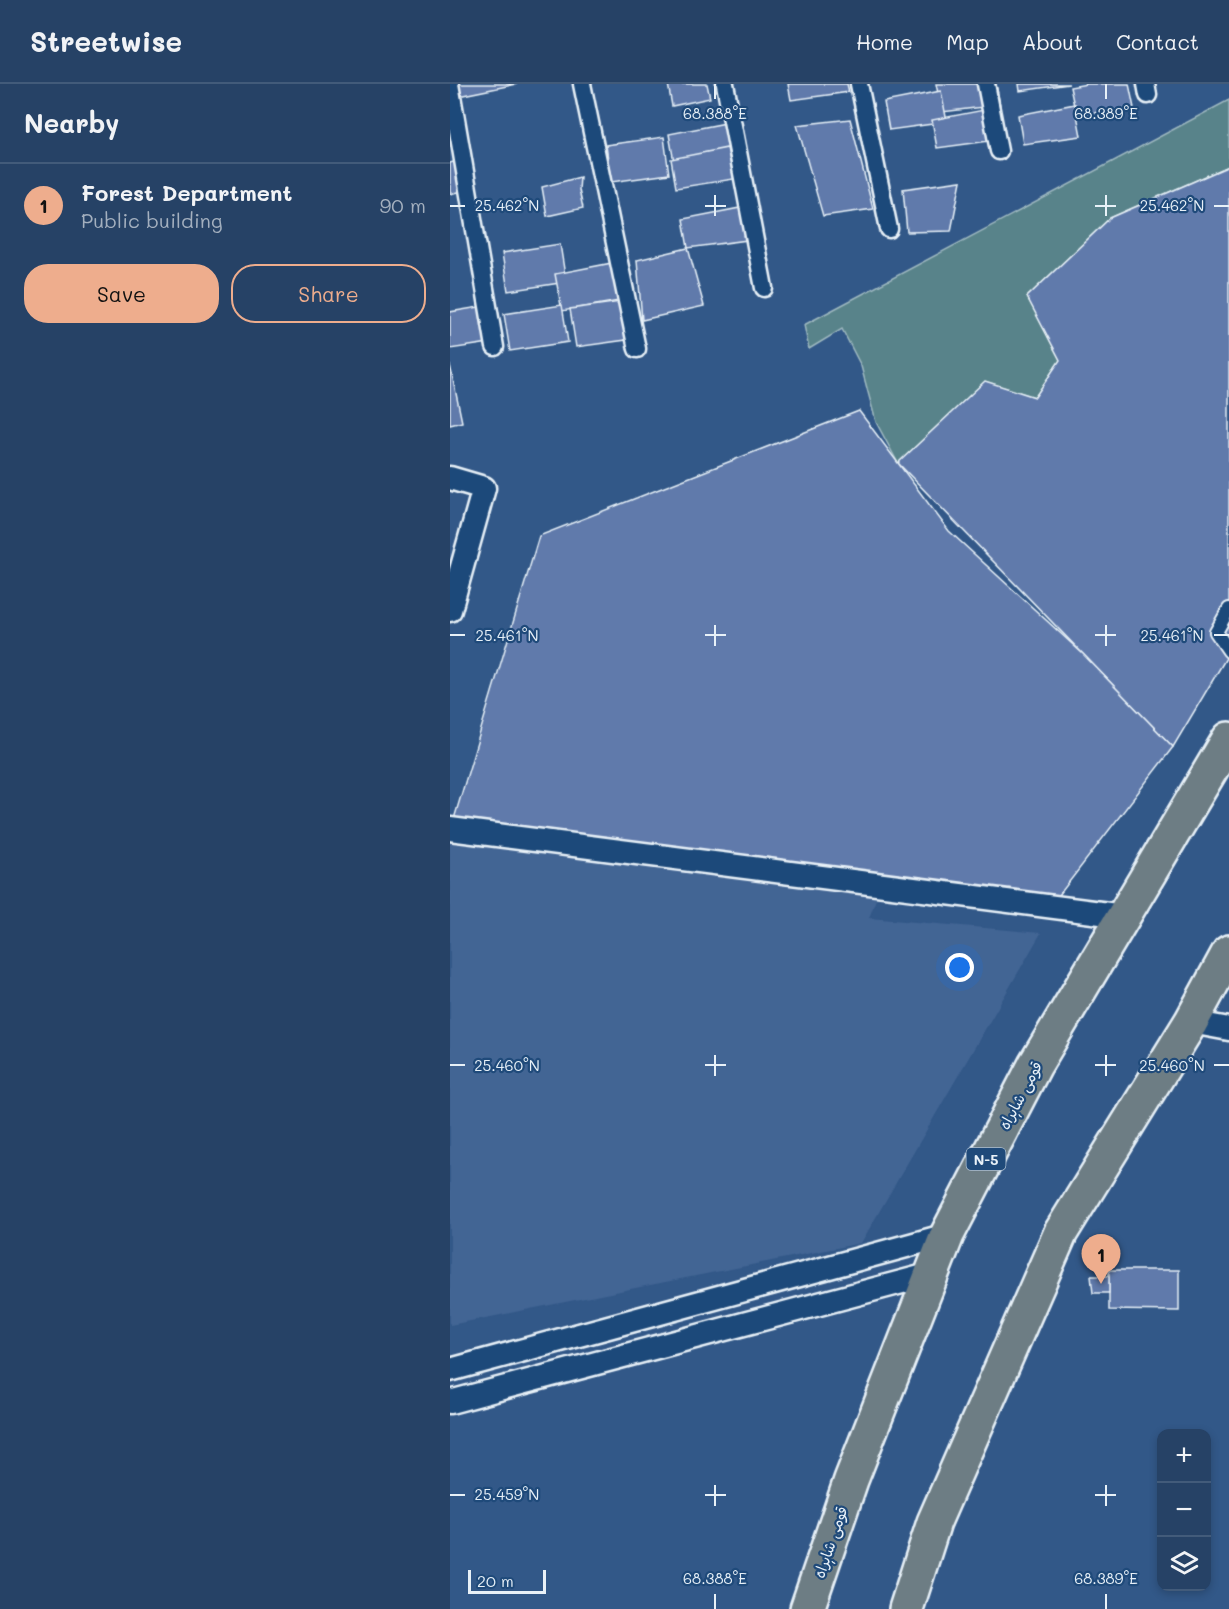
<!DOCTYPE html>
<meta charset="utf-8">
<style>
:root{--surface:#264266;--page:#2e496c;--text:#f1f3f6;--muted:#a4b0bf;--line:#425b7a;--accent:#eead8d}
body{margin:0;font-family:Mali,"Playpen Sans Arabic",sans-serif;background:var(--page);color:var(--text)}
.controls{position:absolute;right:18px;bottom:18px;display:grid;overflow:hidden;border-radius:12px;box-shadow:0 3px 9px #0003}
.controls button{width:54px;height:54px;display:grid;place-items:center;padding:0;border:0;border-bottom:2px solid var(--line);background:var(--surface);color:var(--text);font:30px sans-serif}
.scale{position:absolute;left:18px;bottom:15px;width:78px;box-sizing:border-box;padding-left:6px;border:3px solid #e8f1f8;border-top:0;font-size:16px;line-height:21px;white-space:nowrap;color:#e8f1f8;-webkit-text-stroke:4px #1f4a7a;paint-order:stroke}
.you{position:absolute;left:510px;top:884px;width:21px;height:21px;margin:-15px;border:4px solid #fff;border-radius:50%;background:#1a73e8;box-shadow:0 0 0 9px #1a73e833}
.badge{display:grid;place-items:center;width:39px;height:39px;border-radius:50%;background:var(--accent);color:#111;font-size:20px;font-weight:700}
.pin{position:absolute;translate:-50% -50px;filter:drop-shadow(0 2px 3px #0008)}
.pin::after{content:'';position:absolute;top:32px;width:21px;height:18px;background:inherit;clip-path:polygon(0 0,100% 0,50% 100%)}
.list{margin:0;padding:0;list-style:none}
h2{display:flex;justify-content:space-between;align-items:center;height:78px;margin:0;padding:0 24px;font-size:26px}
h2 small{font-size:20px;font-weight:400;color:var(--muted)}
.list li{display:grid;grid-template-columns:39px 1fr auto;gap:18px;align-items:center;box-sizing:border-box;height:84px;padding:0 24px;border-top:2px solid var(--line)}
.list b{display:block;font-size:22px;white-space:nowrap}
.list p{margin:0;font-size:20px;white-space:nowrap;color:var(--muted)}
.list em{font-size:20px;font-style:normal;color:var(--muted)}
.actions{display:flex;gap:12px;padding:18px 24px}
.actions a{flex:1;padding:14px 0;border:2px solid var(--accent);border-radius:24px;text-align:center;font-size:21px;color:var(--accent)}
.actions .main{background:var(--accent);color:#111}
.icon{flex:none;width:33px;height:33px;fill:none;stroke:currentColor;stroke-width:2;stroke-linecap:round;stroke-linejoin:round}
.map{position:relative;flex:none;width:779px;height:1525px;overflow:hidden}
header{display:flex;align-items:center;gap:36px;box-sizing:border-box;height:84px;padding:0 30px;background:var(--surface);border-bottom:2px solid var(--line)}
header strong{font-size:28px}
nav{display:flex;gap:33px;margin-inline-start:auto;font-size:21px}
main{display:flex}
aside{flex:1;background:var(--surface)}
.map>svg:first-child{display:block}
</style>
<header>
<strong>Streetwise</strong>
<nav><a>Home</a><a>Map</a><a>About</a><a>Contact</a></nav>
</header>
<main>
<aside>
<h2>Nearby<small></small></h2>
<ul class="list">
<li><span class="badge">1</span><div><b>Forest Department</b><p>Public building</p></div><em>90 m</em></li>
</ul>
<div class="actions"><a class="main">Save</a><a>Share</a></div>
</aside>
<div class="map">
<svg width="779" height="1525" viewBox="0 0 779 1525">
<rect width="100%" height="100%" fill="#325888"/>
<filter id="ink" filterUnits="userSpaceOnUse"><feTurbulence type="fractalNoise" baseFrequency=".0167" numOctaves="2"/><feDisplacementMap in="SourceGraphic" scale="12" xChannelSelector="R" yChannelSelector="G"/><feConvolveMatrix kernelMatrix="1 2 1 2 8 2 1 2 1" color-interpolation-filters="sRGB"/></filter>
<g filter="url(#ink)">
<path fill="#436594" d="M0 757 429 807 419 834 591 849 411 1159 0 1241Z"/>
<path fill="#59838a" stroke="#a0bac1" stroke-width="1.5" d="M779 16V82L660 134 577 213 610 276 585 313 535 297 448 379 426 338 411 282 392 245 359 265 354 241Z"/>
<g fill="#607aab" stroke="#e8f1f8" stroke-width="1.5">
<path d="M7 0H67L8 12Z"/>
<path d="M218 0H257L260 14 222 22Z"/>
<path d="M338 0H397L399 8 341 16Z"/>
<path d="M486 0H546L550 21 492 28Z"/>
<path d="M569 0H619L570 7Z"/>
<path d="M637 0H679L684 24 626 31 620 3Z"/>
<path d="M491 7 497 38 439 46 434 18Z"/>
<path d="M625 20 631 52 573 60 568 31Z"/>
<path d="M539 25 546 56 487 64 482 36Z"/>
<path d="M400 35 423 125 373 132 347 41Z"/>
<path d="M276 39 282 71 224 78 219 50Z"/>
<path d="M214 53 219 90 161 98 156 61Z"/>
<path d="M277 64 284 95 226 104 221 75Z"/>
<path d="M13 75 15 106 0 110V79Z"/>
<path d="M779 82V569L723 663 448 379 535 297 585 313 610 276 577 213 660 134Z"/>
<path d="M130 93 129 106 133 124 97 132 92 103Z"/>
<path d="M511 97 501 147 457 148 453 105Z"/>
<path d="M290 124 297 156 238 164 233 135Z"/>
<path d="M110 160 116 198 58 207 52 169Z"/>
<path d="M238 164 254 222 192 236 187 176Z"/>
<path d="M162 179 169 217 112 227 105 190Z"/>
<path d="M178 217 183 255 126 263 120 225Z"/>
<path d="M112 221 118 258 60 267 54 230Z"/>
<path d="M35 222 39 259 0 265V228Z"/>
<path d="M0 281 12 338 0 341Z"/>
<path d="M409 327 499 447 633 570 723 663 606 815 4 735 89 452Z"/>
<path d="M659 1186H729V1227L659 1226Z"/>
<path d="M641 1192H659V1209H643Z"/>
</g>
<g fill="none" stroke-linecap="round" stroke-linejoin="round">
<defs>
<path id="service" d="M779 525 766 548 779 567"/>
<g id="pedestrian">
<path d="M0 0 45 263"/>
<path d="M132 0 187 265"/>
<path d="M275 0 314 204"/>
<path d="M409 0 439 145"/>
<path d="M536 0 549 67"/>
<path d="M696 0 698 11"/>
</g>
<g id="minor">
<path d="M0 394 34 404 0 526"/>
<path d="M0 745 674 832"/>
<path d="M741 938 779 945"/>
<path d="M0 1286 497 1151"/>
<path d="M0 1318 482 1190"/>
</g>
<g id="trunk">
<path d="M357 1525 401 1396 497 1151 585 981 779 655"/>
<path d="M456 1525 484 1438 611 1148 741 938 779 868"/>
</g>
</defs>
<use href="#service" stroke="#e8f1f8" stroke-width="16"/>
<use href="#pedestrian" stroke="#e8f1f8" stroke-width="21"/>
<use href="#minor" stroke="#e8f1f8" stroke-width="27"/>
<use href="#trunk" stroke="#e8f1f8" stroke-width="38"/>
<use href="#service" stroke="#1f4a7a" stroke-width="12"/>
<use href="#pedestrian" stroke="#1f4a7a" stroke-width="16"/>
<use href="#minor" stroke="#1f4a7a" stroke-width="22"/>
<use href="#trunk" stroke="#6d7d84" stroke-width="33"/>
</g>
</g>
<path fill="none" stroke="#e8f1f8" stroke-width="2" d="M265 0V15M656 0V15M265 111V132M656 111V132M0 122H15M255 122H276M645 122H666M764 122H779M265 541V562M656 541V562M0 551H15M255 551H276M645 551H666M764 551H779M265 971V992M656 971V992M0 981H15M255 981H276M645 981H666M764 981H779M265 1401V1422M656 1401V1422M0 1411H15M255 1411H276M645 1411H666M265 1510V1525M656 1510V1525"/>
<g text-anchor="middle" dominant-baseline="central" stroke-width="4.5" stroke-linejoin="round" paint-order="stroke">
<rect fill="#1f4a7a" stroke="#acbfd2" stroke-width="1.5" x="516.5" y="1064" width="39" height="22" rx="4.5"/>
<g font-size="14" font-weight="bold" fill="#e8f1f8">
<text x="536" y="1075">N-5</text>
</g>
<g font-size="15" fill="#e8f1f8" stroke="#1f4a7a">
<text transform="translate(570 1011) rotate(-62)">قومی شاہراہ</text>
<text transform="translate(380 1458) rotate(-71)">قومی شاہراہ</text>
</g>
</g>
<g font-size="15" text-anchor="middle" fill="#e8f1f8" stroke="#1f4a7a" stroke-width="4.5" stroke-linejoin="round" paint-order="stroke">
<text x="265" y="35">68.388°E</text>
<text x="656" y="35">68.389°E</text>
<text x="57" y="127">25.462°N</text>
<text x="722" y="127">25.462°N</text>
<text x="57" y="557">25.461°N</text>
<text x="722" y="557">25.461°N</text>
<text x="57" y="987">25.460°N</text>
<text x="722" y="987">25.460°N</text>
<text x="57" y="1416">25.459°N</text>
<text x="265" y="1500">68.388°E</text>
<text x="656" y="1500">68.389°E</text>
</g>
</svg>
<div class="controls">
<button>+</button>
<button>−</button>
<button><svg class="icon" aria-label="layers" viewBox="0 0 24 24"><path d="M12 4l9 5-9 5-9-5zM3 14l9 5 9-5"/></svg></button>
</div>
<div class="scale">20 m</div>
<div class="you"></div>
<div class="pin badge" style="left:651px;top:1200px">1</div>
</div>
</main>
